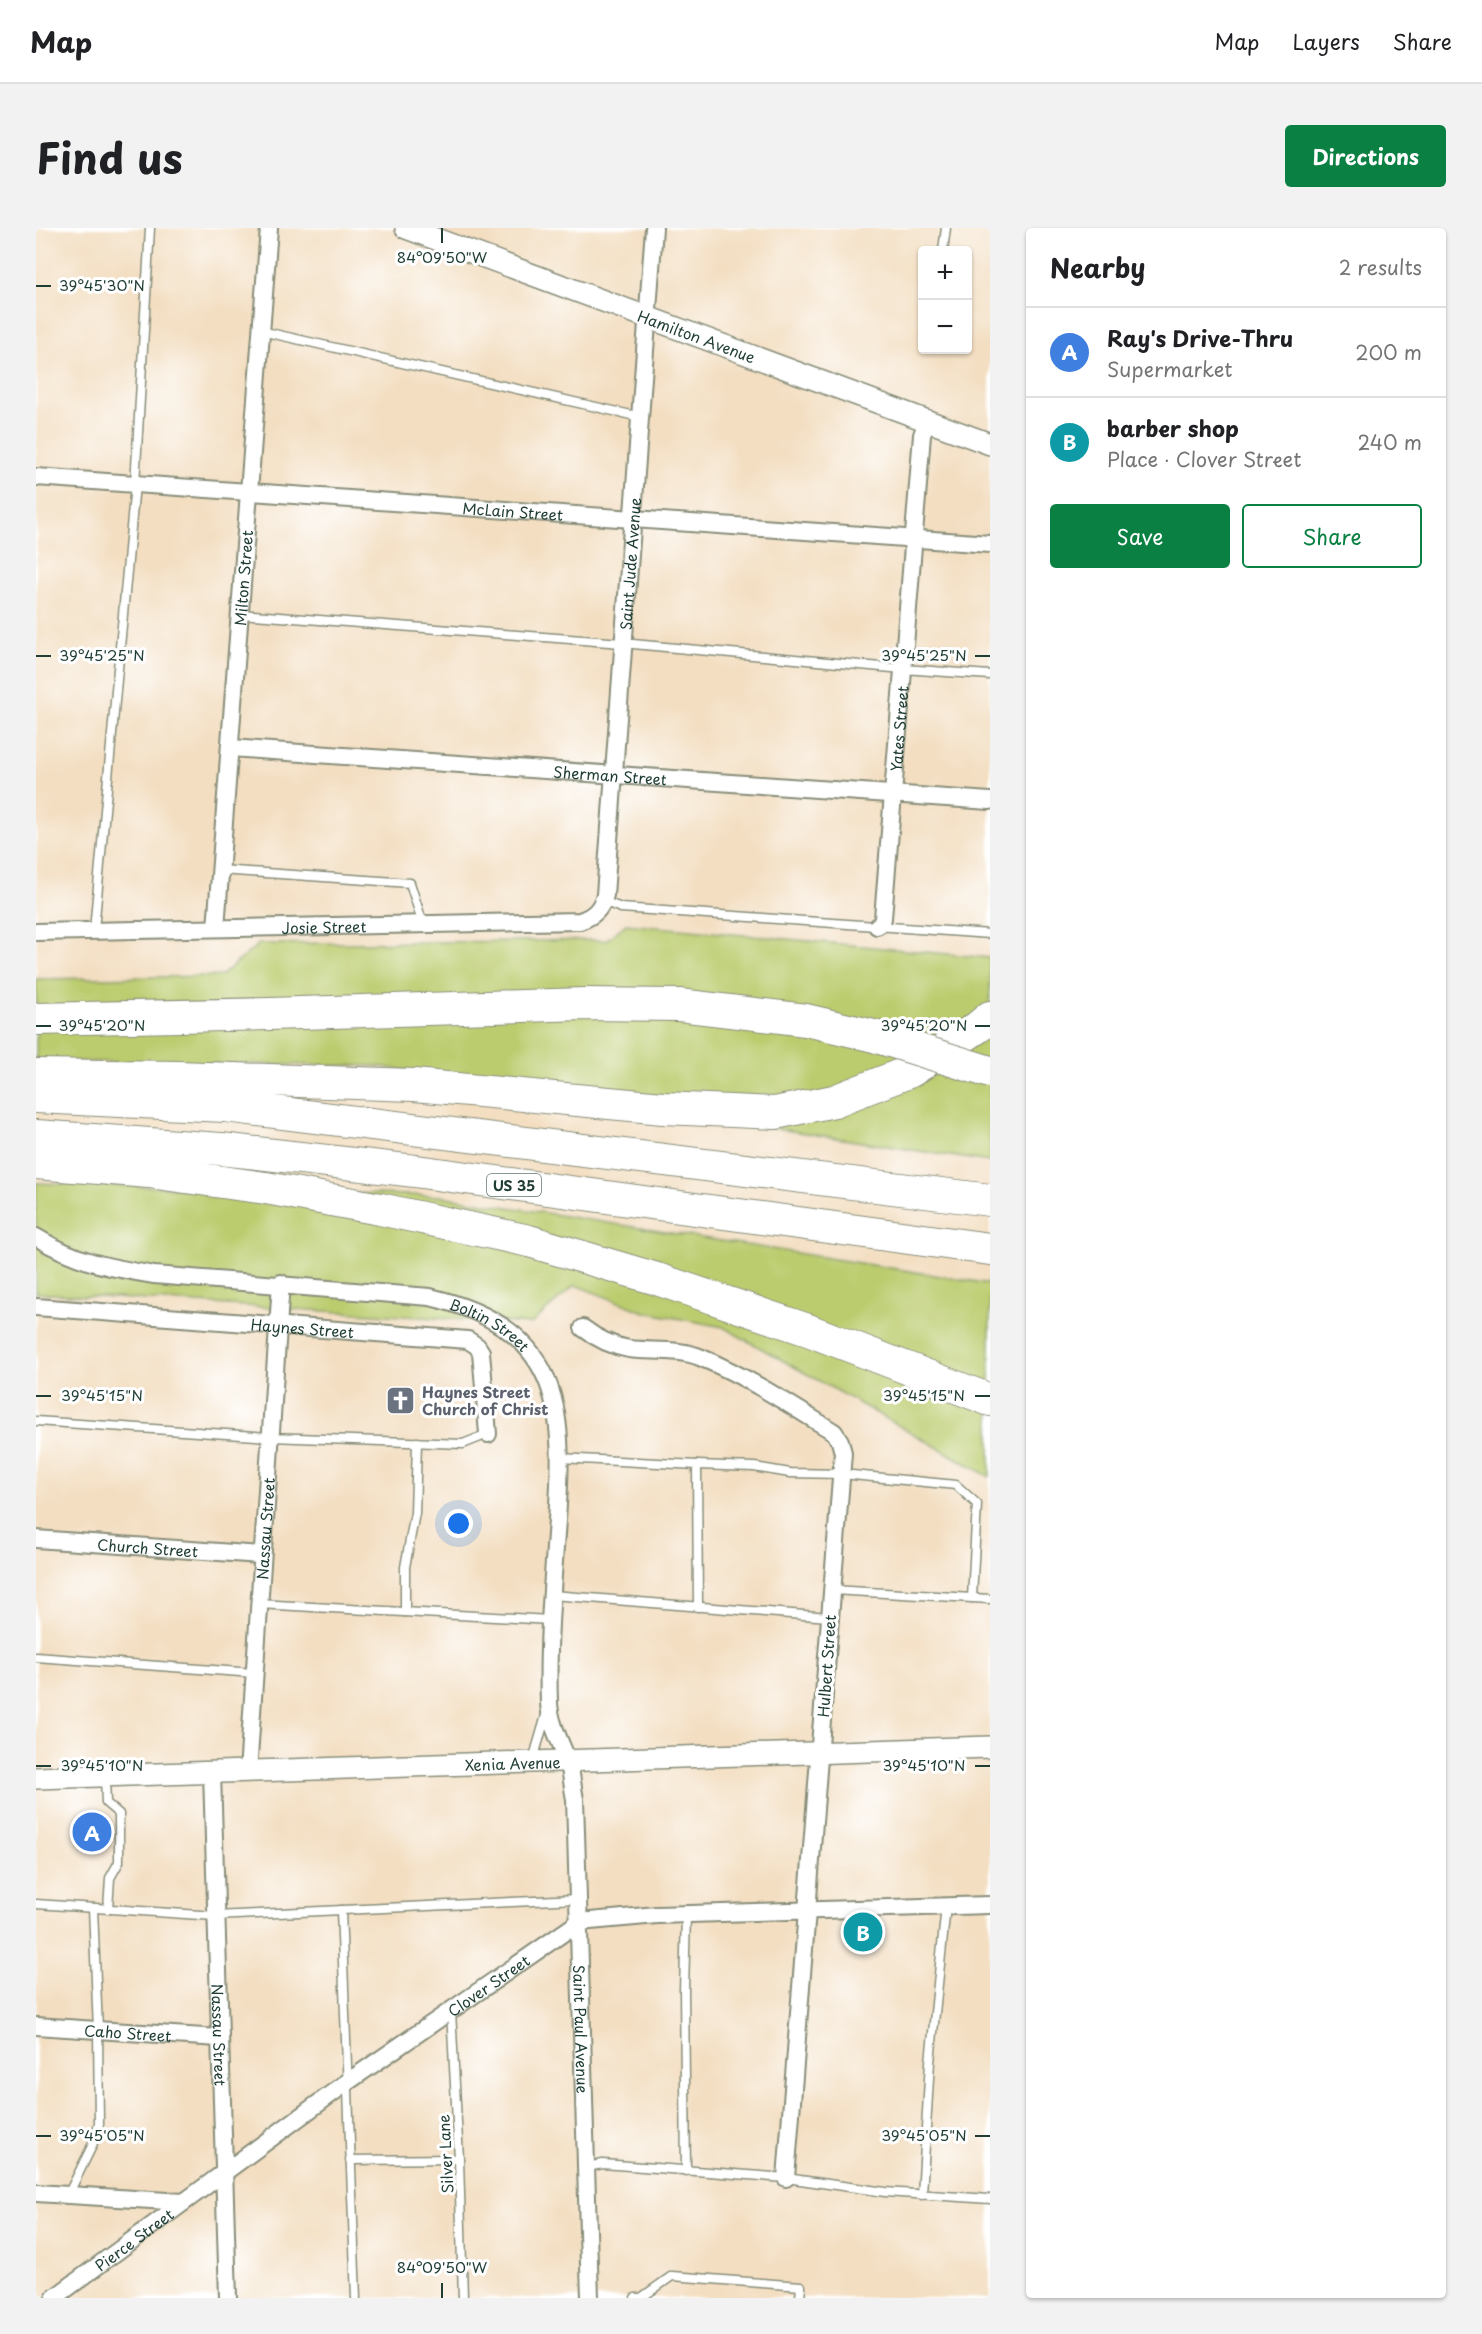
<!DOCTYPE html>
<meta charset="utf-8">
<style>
:root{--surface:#fff;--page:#f2f2f2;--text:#202124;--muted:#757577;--line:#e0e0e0;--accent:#0b8043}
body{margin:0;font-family:"Playpen Sans",sans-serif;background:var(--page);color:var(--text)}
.controls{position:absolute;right:18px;top:18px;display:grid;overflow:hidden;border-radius:6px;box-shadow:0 2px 4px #0004}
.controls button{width:54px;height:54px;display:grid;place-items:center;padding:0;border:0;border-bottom:2px solid var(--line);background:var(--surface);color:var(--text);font:30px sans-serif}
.you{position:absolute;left:423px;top:1296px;width:21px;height:21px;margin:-15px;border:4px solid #fff;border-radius:50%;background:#1a73e8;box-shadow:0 0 0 9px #1a73e833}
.badge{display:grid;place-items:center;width:39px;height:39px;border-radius:50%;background:var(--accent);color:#fff;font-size:20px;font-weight:700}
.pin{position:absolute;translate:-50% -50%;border:3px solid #fff;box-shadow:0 2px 6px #0006}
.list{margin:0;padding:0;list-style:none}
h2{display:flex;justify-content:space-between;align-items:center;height:78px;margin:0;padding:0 24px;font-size:26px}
h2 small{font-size:20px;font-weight:400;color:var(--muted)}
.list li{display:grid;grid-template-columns:39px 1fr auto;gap:18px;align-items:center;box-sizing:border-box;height:90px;padding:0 24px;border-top:2px solid var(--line)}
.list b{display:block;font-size:22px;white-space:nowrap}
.list p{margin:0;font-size:20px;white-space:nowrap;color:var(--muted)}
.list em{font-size:20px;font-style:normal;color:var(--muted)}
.actions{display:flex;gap:12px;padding:18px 24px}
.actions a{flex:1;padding:14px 0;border:2px solid var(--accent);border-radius:6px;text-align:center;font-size:21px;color:var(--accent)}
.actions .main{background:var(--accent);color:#fff}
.map{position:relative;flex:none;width:954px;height:2070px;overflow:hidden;border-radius:6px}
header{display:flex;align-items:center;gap:36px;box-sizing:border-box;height:84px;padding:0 30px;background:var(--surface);border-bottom:2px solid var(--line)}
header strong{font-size:28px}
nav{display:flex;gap:33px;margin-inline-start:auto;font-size:21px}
.intro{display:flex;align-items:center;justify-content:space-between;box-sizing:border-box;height:144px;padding:0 36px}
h1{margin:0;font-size:42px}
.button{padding:15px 27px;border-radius:6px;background:var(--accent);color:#fff;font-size:21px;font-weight:700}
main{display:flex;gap:36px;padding:0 36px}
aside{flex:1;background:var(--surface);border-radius:6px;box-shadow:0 2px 4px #0004}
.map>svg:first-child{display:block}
</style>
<header>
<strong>Map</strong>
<nav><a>Map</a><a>Layers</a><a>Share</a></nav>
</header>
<div class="intro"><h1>Find us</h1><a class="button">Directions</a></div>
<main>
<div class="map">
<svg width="954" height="2070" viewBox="0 0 954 2070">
<rect width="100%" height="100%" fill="#fff"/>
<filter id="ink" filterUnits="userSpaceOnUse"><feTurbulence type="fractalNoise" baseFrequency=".0167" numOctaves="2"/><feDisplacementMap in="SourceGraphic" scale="12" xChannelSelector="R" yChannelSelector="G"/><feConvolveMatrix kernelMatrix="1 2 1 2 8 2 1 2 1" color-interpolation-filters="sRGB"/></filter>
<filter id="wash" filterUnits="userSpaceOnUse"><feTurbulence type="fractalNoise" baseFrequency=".008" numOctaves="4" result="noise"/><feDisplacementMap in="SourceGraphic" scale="24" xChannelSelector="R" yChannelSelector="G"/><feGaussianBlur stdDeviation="1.35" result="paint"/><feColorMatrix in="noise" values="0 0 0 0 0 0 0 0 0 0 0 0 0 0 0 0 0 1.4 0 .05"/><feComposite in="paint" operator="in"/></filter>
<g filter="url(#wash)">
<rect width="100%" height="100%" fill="#f3dec1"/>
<g fill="#bbcc6e" stroke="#6d8451" stroke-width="1.5">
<path d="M590 696 954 730V934L340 838 0 833V751L185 748 223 716 570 712Z"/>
<path d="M0 955 404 968 954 1056V1249L687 1099 609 1084 539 1057 495 1096 0 1065Z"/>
</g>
</g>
<g filter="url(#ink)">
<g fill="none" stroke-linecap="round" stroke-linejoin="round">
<defs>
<g id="service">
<path d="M907 22 910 0"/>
<path d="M225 103 604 189"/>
<path d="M204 386 586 415 867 441 954 447"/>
<path d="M184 642 374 655 387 696"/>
<path d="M567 673 585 680 954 706"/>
<path d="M58 702 99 256 114 0"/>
<path d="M0 1193 234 1209 427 1216 452 1206"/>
<path d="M524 1230 661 1237 662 1379"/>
<path d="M661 1237 718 1239 754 1245 806 1246 920 1257 941 1276 936 1370"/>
<path d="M796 1362 954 1371"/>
<path d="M516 1367 793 1389"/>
<path d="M222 1376 514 1392"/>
<path d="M369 1384V1339L379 1285 381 1214"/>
<path d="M0 1429 218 1445"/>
<path d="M497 1532 511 1484"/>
<path d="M69 1548 70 1575 83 1586V1634L74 1650 72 1681"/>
<path d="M0 1676 179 1688 542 1671"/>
<path d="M305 1682 320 2070"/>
<path d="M415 1783 423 1931 427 2070"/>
<path d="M314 1932 423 1931"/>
<path d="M550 1939 567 1936 750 1950 849 1964 954 1971"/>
<path d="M650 1943 648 1764 650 1686"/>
<path d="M32 1967 56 1918 63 1896 62 1802 57 1680"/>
<path d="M886 1967 894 1834 910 1678"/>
<path d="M599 2070H605L636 2048 765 2058 764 2070"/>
</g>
<g id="minor">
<path id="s1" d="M0 249 954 316"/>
<path id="s2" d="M194 520 954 573"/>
<path id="s3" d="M841 698 846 695 847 690 886 207 891 193"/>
<path id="s4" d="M180 700 233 0"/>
<path id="s5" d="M0 704 544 693C558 688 565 681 569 667L618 0"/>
<path id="s6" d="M0 1009C41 1034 71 1039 118 1047L394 1069C532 1102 529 1187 520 1306 516 1362 511 1419 513 1475 514 1495 524 1513 531 1531 536 1543 536 1558 539 1571L554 2070"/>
<path id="s7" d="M0 1079 432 1112 441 1118 445 1124 452 1206"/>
<path d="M547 1100C560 1110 576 1118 593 1121 617 1124 643 1120 666 1130 712 1149 756 1178 798 1204L804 1213 807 1225 750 1950"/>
<path id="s8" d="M0 1311 225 1327"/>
<path id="s9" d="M212 1544 245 1055"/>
<path id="s10" d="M176 1545 192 2070"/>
<path id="s11" d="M0 1798 183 1810"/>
<path id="s12" d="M0 1965 148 1974 310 1855 543 1694 621 1687 954 1677"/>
<path id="s13" d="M18 2070 148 1974"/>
</g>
<g id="tertiary">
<path id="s14" d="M370 0 954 216"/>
<path id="s15" d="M0 1550 954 1519"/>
</g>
<g id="motorway">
<path d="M0 791 233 786 548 776 643 777 770 792 838 808"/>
<path d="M0 847 141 849 378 857 627 880 739 885 798 873 875 843 942 799 954 789"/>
<path d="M0 869 189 878 954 972"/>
<path d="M0 908 185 921 379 943 954 1021"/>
<path d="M0 935 113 944 230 960 344 981 493 1013 621 1051 772 1102 954 1172"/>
</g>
</defs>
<use href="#service" stroke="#898e7a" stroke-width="11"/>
<use href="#minor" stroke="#898e7a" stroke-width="20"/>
<use href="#tertiary" stroke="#898e7a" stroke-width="24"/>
<use href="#motorway" stroke="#898e7a" stroke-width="34"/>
<use href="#service" stroke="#fff" stroke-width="8"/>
<use href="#minor" stroke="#fff" stroke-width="16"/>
<use href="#tertiary" stroke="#fff" stroke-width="21"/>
<use href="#motorway" stroke="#fff" stroke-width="32"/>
<defs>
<path id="motorway-bridge" d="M838 808 954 844"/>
</defs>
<use href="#motorway-bridge" stroke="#898e7a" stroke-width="34" stroke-linecap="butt"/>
<use href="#motorway-bridge" stroke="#fff" stroke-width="32"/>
</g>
</g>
<path fill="none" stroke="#1f3d34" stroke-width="2" d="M406 0V15M0 58H15M0 428H15M939 428H954M0 798H15M939 798H954M0 1168H15M939 1168H954M0 1538H15M939 1538H954M0 1908H15M939 1908H954M406 2055V2070"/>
<defs>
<symbol id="church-square" viewBox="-11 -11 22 22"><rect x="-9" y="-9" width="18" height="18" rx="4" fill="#6b7280" stroke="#fff"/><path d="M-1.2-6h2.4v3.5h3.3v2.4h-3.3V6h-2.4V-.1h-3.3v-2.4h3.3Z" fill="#fff"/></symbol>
</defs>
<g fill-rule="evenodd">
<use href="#church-square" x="348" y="1156" width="33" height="33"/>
</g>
<g text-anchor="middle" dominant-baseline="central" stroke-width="6" stroke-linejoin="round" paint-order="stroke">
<rect fill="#fff" stroke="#627771" stroke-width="1.5" x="451" y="946" width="54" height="22" rx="4.5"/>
<g font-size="14" font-weight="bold" fill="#1f3d34">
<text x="478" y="957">US 35</text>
</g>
<g font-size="15" fill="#1f3d34" stroke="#fff">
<text stroke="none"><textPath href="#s14" startOffset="310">Hamilton Avenue</textPath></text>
<text stroke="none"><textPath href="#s1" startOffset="478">McLain Street</textPath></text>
<text stroke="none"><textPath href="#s5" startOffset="914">Saint Jude Avenue</textPath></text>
<text stroke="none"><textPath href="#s4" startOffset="351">Milton Street</textPath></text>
<text stroke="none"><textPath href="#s3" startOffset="201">Yates Street</textPath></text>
<text stroke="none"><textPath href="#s2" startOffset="381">Sherman Street</textPath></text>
<text stroke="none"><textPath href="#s5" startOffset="288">Josie Street</textPath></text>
<text stroke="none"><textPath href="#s7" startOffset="267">Haynes Street</textPath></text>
<text stroke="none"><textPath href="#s6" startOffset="468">Boltin Street</textPath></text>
<text stroke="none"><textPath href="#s9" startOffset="244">Nassau Street</textPath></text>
<text stroke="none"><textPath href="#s8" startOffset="112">Church Street</textPath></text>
<text transform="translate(790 1438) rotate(-86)">Hulbert Street</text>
<text stroke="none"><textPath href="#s15" startOffset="477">Xenia Avenue</textPath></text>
<text stroke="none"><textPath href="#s12" startOffset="522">Clover Street</textPath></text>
<text stroke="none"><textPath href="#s6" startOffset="1206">Saint Paul Avenue</textPath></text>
<text stroke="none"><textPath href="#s11" startOffset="92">Caho Street</textPath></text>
<text stroke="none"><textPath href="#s10" startOffset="262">Nassau Street</textPath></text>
<text transform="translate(409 1926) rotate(-93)">Silver Lane</text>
<text stroke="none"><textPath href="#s13" startOffset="99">Pierce Street</textPath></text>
</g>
<g font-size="15" font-weight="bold" fill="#5b616d" stroke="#fff" text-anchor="start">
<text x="386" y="1163">Haynes Street<tspan x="386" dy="17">Church of Christ</tspan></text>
</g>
</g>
<g font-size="15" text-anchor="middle" fill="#1f3d34" stroke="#fff" stroke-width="6" stroke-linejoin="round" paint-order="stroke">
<text x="406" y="35">84°09'50"W</text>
<text x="66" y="63">39°45'30"N</text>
<text x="66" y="433">39°45'25"N</text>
<text x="888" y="433">39°45'25"N</text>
<text x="66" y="803">39°45'20"N</text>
<text x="888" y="803">39°45'20"N</text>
<text x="66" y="1173">39°45'15"N</text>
<text x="888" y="1173">39°45'15"N</text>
<text x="66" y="1543">39°45'10"N</text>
<text x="888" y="1543">39°45'10"N</text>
<text x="66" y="1913">39°45'05"N</text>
<text x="888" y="1913">39°45'05"N</text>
<text x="406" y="2045">84°09'50"W</text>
</g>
</svg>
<div class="controls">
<button>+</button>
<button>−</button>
</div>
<div class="you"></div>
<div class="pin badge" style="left:56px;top:1604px;background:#3f7fe0">A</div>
<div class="pin badge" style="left:827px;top:1704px;background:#0f9aa8">B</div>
</div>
<aside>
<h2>Nearby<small>2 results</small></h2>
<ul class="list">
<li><span class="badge" style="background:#3f7fe0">A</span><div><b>Ray's Drive-Thru</b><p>Supermarket</p></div><em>200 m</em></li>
<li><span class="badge" style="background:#0f9aa8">B</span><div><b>barber shop</b><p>Place · Clover Street</p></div><em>240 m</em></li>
</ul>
<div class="actions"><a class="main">Save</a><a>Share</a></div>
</aside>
</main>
